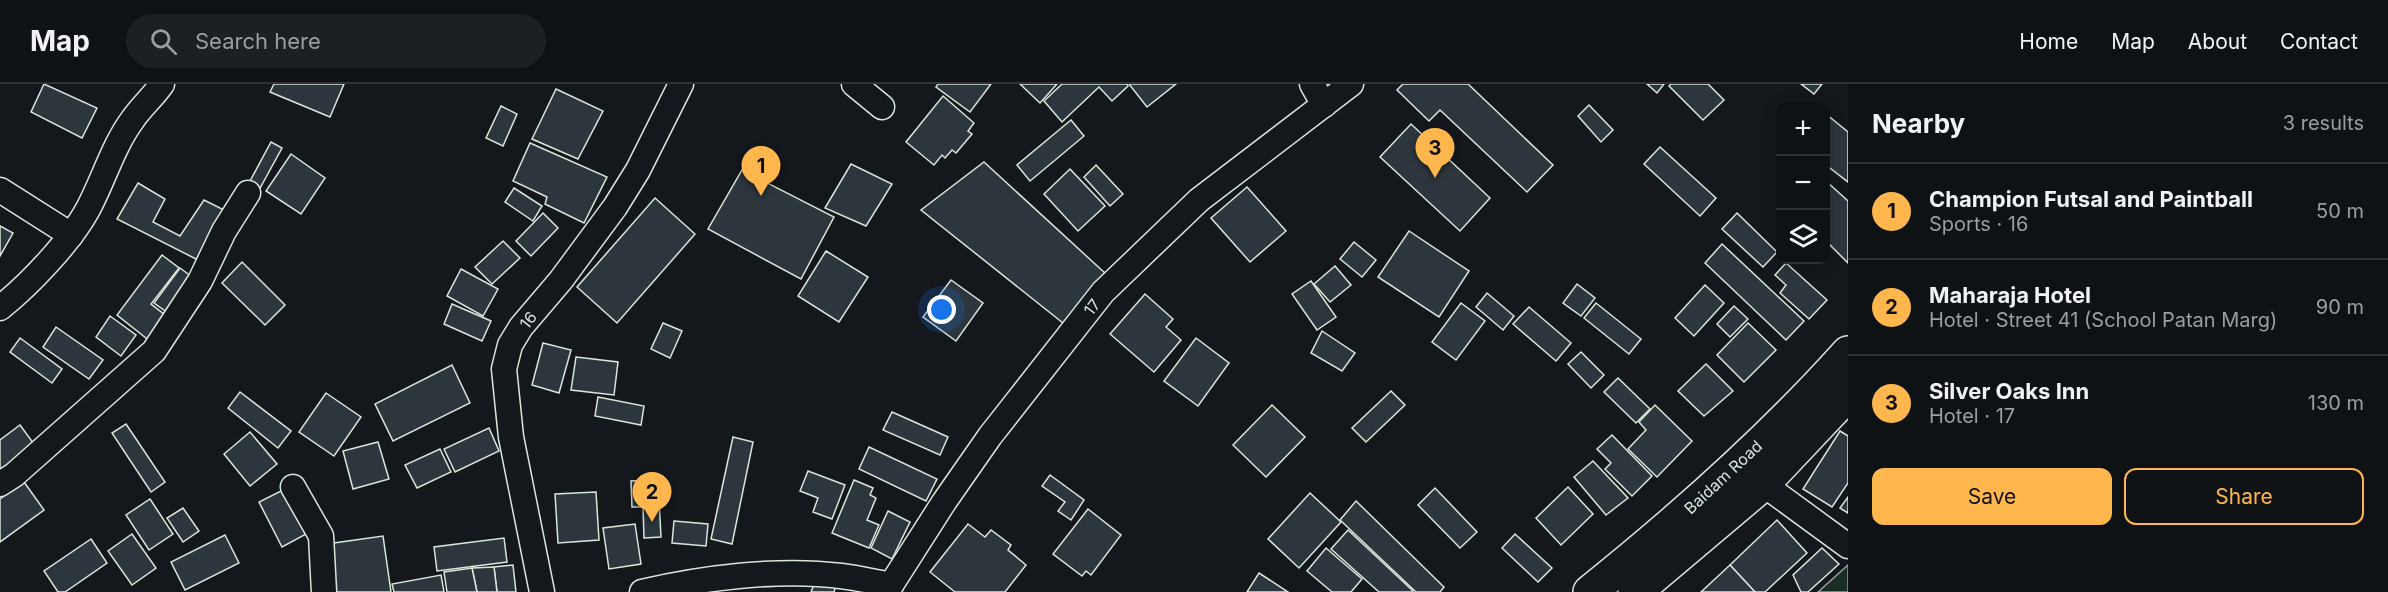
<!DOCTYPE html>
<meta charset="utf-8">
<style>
:root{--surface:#0f1215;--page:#1d2022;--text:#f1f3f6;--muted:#9b9ea0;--line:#2f3234;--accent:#ffb74d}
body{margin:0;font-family:Inter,sans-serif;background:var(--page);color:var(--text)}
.controls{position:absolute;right:18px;top:18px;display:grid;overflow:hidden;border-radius:12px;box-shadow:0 3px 15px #0003}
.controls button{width:54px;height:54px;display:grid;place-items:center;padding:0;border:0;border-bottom:2px solid var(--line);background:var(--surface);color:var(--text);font:30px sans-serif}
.you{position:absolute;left:942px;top:226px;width:21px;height:21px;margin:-15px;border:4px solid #fff;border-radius:50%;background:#1a73e8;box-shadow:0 0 0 9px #1a73e833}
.badge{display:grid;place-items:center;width:39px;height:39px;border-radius:50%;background:var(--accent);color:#111;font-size:20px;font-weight:700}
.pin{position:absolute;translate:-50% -50px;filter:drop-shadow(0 2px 3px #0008)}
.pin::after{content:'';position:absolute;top:32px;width:21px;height:18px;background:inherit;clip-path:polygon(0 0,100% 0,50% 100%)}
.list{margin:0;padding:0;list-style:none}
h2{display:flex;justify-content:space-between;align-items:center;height:78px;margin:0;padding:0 24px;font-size:26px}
h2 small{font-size:20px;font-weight:400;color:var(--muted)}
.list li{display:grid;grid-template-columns:39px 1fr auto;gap:18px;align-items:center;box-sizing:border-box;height:96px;padding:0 24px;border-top:2px solid var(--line)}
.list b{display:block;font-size:22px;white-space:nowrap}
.list p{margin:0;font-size:20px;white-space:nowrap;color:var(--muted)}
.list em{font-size:20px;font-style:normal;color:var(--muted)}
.actions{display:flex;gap:12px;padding:18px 24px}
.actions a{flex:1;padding:14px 0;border:2px solid var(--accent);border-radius:12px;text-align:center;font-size:21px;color:var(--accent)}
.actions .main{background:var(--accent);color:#111}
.icon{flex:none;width:33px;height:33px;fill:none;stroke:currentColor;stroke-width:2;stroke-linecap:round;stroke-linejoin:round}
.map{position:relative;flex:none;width:1848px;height:508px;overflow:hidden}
header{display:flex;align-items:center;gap:36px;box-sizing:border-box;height:84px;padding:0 30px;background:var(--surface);border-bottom:2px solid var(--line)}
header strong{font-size:28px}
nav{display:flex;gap:33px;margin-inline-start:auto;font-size:21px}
.search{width:420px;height:54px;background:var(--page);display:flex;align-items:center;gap:15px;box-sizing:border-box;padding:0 21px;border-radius:33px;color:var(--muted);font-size:22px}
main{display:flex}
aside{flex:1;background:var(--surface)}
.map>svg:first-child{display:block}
</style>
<header>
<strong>Map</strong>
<div class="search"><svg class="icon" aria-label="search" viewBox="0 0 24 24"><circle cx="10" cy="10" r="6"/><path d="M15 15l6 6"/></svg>Search here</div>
<nav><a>Home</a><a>Map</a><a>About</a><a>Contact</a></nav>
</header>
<main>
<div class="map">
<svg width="1848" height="508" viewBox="0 0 1848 508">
<rect width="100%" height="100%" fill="#14181c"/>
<path fill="#1a2d24" stroke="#939e99" stroke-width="1.5" d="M1848 481V508H1818Z"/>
<g fill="#2c363c" stroke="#d8e6dc" stroke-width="1.5">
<path d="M44 0 97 24 82 54 31 28Z"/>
<path d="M274 0H344L330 33 270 8Z"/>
<path d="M938 0H991L970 28 936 3Z"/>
<path d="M1020 0H1057L1040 19Z"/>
<path d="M1062 0H1127L1128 2 1112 17 1099 3 1062 38 1044 17Z"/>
<path d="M1129 0H1176L1147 23Z"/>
<path d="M1403 0H1468L1553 81 1527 108 1440 26 1429 37 1397 6Z"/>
<path d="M1647 0H1664L1657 9Z"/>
<path d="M1671 0H1708L1724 16 1703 36 1669 2Z"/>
<path d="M1801 0H1822L1814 10Z"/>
<path d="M556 5 603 27 578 75 532 55Z"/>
<path d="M943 12 974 39 968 47 972 50 956 69 952 66 945 74 942 71 934 81 906 58Z"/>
<path d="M1589 21 1613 46 1601 58 1578 32Z"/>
<path d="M501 22 517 30 503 62 486 54Z"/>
<path d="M1826 30 1848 48V98L1826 81Z"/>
<path d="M1071 36 1084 52 1030 97 1017 81Z"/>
<path d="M1411 40 1490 114 1460 147 1380 73Z"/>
<path d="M271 58 282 64 259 106 250 97Z"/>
<path d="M530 59 607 93 584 139 545 120 547 113 513 97Z"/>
<path d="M1660 63 1716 114 1700 132 1644 80Z"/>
<path d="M291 70 325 94 301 130 266 107Z"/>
<path d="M984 78 1106 190 1063 239 921 126Z"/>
<path d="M851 80 892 100 866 142 825 124Z"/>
<path d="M1096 81 1123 110 1110 122 1084 93Z"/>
<path d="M1070 85 1105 122 1078 147 1044 110Z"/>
<path d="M742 86 834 133 801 195 708 145Z"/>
<path d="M1826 97 1848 117V179L1826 157Z"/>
<path d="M138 99 165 115 153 138 180 152 204 116 230 129 198 176 117 135Z"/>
<path d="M1247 103 1286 147 1250 178 1211 134Z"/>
<path d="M514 104 542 122 533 137 505 118Z"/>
<path d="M655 114 695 150 617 239 577 203Z"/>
<path d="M543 129 558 144 531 172 516 157Z"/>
<path d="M1737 129 1777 168 1763 183 1722 145Z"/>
<path d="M0 142 13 149 0 172Z"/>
<path d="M1409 147 1469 187 1439 233 1378 193Z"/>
<path d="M503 157 520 174 492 200 475 183Z"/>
<path d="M1354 158 1376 176 1362 193 1340 175Z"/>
<path d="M1722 160 1804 237 1786 256 1705 179Z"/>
<path d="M826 167 868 193 839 238 798 212Z"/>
<path d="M162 171 179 184 151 220 169 234 151 258 117 231Z"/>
<path d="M242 178 285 221 265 241 222 199Z"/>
<path d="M1786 179 1827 216 1809 235 1780 209 1786 201 1775 191Z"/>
<path d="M1335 182 1351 201 1330 218 1314 200Z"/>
<path d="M180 184 196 196 171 231 154 219Z"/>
<path d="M461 185 498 205 483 232 447 212Z"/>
<path d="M951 196 983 219 956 257 923 233Z"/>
<path d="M1311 197 1336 233 1317 246 1292 210Z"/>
<path d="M1577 200 1595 214 1581 232 1563 219Z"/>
<path d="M1705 201 1724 219 1694 252 1675 234Z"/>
<path d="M1487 209 1514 232 1503 246 1476 223Z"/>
<path d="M1145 210 1173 235 1166 243 1181 256 1154 288 1110 250Z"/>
<path d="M1461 219 1485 237 1456 276 1432 258Z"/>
<path d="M1596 219 1641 255 1629 270 1584 234Z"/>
<path d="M452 220 491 237 482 257 444 240Z"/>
<path d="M1734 222 1748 235 1730 253 1717 240Z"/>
<path d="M1529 223 1571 259 1556 277 1513 240Z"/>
<path d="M110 232 136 251 121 272 96 253Z"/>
<path d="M663 239 682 247 670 274 651 265Z"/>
<path d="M1748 239 1776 266 1744 298 1717 271Z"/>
<path d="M56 243 103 276 89 295 43 263Z"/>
<path d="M1322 247 1355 269 1342 287 1311 269Z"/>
<path d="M20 254 62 285 52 299 10 268Z"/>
<path d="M1196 254 1229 279 1198 322 1164 297Z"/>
<path d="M543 259 571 266 559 309 532 301Z"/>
<path d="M1581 268 1604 291 1591 304 1568 280Z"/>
<path d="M576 273 618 278 614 311 571 306Z"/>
<path d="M1706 280 1733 307 1704 332 1678 307Z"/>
<path d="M452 281 470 319 393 357 375 320Z"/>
<path d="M1618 294 1650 325 1636 339 1604 308Z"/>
<path d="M1391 307 1405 321 1366 358 1352 344Z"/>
<path d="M240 308 291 347 278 364 228 324Z"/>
<path d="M326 309 361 333 334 372 299 348Z"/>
<path d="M598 313 644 322 641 341 595 332Z"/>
<path d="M1272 321 1305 353 1266 393 1233 361Z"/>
<path d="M1655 321 1692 357 1657 393 1628 365 1646 346 1639 338Z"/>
<path d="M892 328 948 353 940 371 883 346Z"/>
<path d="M126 340 165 398 151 408 112 349Z"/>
<path d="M20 341 34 360 0 386V356Z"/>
<path d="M489 344 499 367 455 388 444 365Z"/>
<path d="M1840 347 1848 352V399L1832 423 1803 405Z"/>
<path d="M250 348 277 380 250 402 224 370Z"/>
<path d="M1612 351 1652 392 1632 412 1605 385 1611 379 1597 365Z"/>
<path d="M733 353 753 358 732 460 711 455Z"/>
<path d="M378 358 389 395 353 405 343 367Z"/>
<path d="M869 363 937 395 926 417 859 385Z"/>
<path d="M440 365 451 388 417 404 405 381Z"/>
<path d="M1593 377 1628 414 1606 431 1574 393Z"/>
<path d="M808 387 845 401 832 435 813 428 818 414 800 407Z"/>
<path d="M1050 391 1084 416 1071 436 1058 427 1065 418 1042 402Z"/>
<path d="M658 396 661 453 644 454 643 423H632L631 397Z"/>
<path d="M854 396 873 404 870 411 876 414 867 436 879 441 869 464 832 449Z"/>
<path d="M24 398 44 426 0 458V415Z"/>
<path d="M1568 403 1593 430 1561 461 1536 434Z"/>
<path d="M1435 404 1477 448 1460 464 1418 421Z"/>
<path d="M285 405 308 449 282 463 259 418Z"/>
<path d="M596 408 599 456 558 459 555 410Z"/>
<path d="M1310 409 1341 438 1299 484 1268 455Z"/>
<path d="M1848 413V429L1840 424Z"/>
<path d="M150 415 173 450 149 466 126 431Z"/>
<path d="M1356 417 1444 503 1440 508H1416L1340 436Z"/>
<path d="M183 424 199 447 183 458 167 434Z"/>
<path d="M1088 425 1121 451 1091 491 1086 487 1082 492 1053 470Z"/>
<path d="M888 427 910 438 892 475 871 464Z"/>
<path d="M1777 436 1807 469 1765 508H1755L1730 481Z"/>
<path d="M674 437 708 440 706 462 672 459Z"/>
<path d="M635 440 641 480 609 485 603 444Z"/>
<path d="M968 440 985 453 991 446 1011 461 1008 466 1026 481 1005 508H955L930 488Z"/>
<path d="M1348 446 1413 507 1412 508H1379L1331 465Z"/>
<path d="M132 450 156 484 132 501 108 467Z"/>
<path d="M1515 450 1552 484 1538 498 1502 464Z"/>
<path d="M225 451 239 479 185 506 171 478Z"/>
<path d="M383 452 391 508H333L327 460Z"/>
<path d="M504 454 507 478 437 487 434 463Z"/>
<path d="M91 455 107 479 65 508H58L44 487Z"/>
<path d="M1326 464 1362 495 1351 508H1332L1307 487Z"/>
<path d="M1822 464 1839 480 1808 508H1801L1793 491Z"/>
<path d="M513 481 516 508H497L494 483Z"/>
<path d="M1730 481 1755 508H1701Z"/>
<path d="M494 483 497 508H477L472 484Z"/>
<path d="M472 484 477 508H447L444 488Z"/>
<path d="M1259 489 1288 508H1247Z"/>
<path d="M441 491 444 508H394L392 500Z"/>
<path d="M817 493 836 502 834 508H811Z"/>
</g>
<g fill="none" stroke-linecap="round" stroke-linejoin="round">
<defs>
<g id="street">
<path d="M854 0 882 23"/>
<path d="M1312 0 1324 21"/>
<path d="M0 106 71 151"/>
<path d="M0 224C29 201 70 158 88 125 104 95 113 62 133 35 142 22 153 13 162 0"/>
<path d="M0 400 14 391 154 267 200 197 224 147 248 109"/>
<path d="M1763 400 1848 462"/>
<path d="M293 403 321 452 324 508"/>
<path d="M891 501 944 418 990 352 1103 208 1199 116 1351 0"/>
<path d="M542 508 511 353 504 285 510 261 521 243 561 196 615 123 638 86 681 0"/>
<path d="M642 508C702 494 779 484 841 492 858 494 875 498 891 501"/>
</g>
<g id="primary">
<path d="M1590 508C1681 435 1770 356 1848 269"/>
<path d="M1635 508 1763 400 1848 310"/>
</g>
</defs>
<use href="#street" stroke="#d8e6dc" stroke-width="27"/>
<use href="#primary" stroke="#d8e6dc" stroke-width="36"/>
<use href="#street" stroke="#14181c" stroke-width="24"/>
<use href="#primary" stroke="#14181c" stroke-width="33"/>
</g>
<g text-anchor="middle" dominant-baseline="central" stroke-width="4.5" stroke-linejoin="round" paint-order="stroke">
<g font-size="16" fill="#d8e6dc" stroke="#14181c">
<text transform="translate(1092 223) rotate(-53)">17</text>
<text transform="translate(528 236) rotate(-52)">16</text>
<text transform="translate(1723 393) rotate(-43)">Baidam Road</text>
</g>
</g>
</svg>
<div class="controls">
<button>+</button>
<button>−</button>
<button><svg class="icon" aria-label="layers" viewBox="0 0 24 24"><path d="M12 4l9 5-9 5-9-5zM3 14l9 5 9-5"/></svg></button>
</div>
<div class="you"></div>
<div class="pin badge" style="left:761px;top:112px">1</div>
<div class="pin badge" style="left:652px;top:438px">2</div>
<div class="pin badge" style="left:1435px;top:94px">3</div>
</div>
<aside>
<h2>Nearby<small>3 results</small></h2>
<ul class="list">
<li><span class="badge">1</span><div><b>Champion Futsal and Paintball</b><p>Sports · 16</p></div><em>50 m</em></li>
<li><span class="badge">2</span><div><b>Maharaja Hotel</b><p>Hotel · Street 41 (School Patan Marg)</p></div><em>90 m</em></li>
<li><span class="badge">3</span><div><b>Silver Oaks Inn</b><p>Hotel · 17</p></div><em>130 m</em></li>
</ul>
<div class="actions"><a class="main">Save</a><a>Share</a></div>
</aside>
</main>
